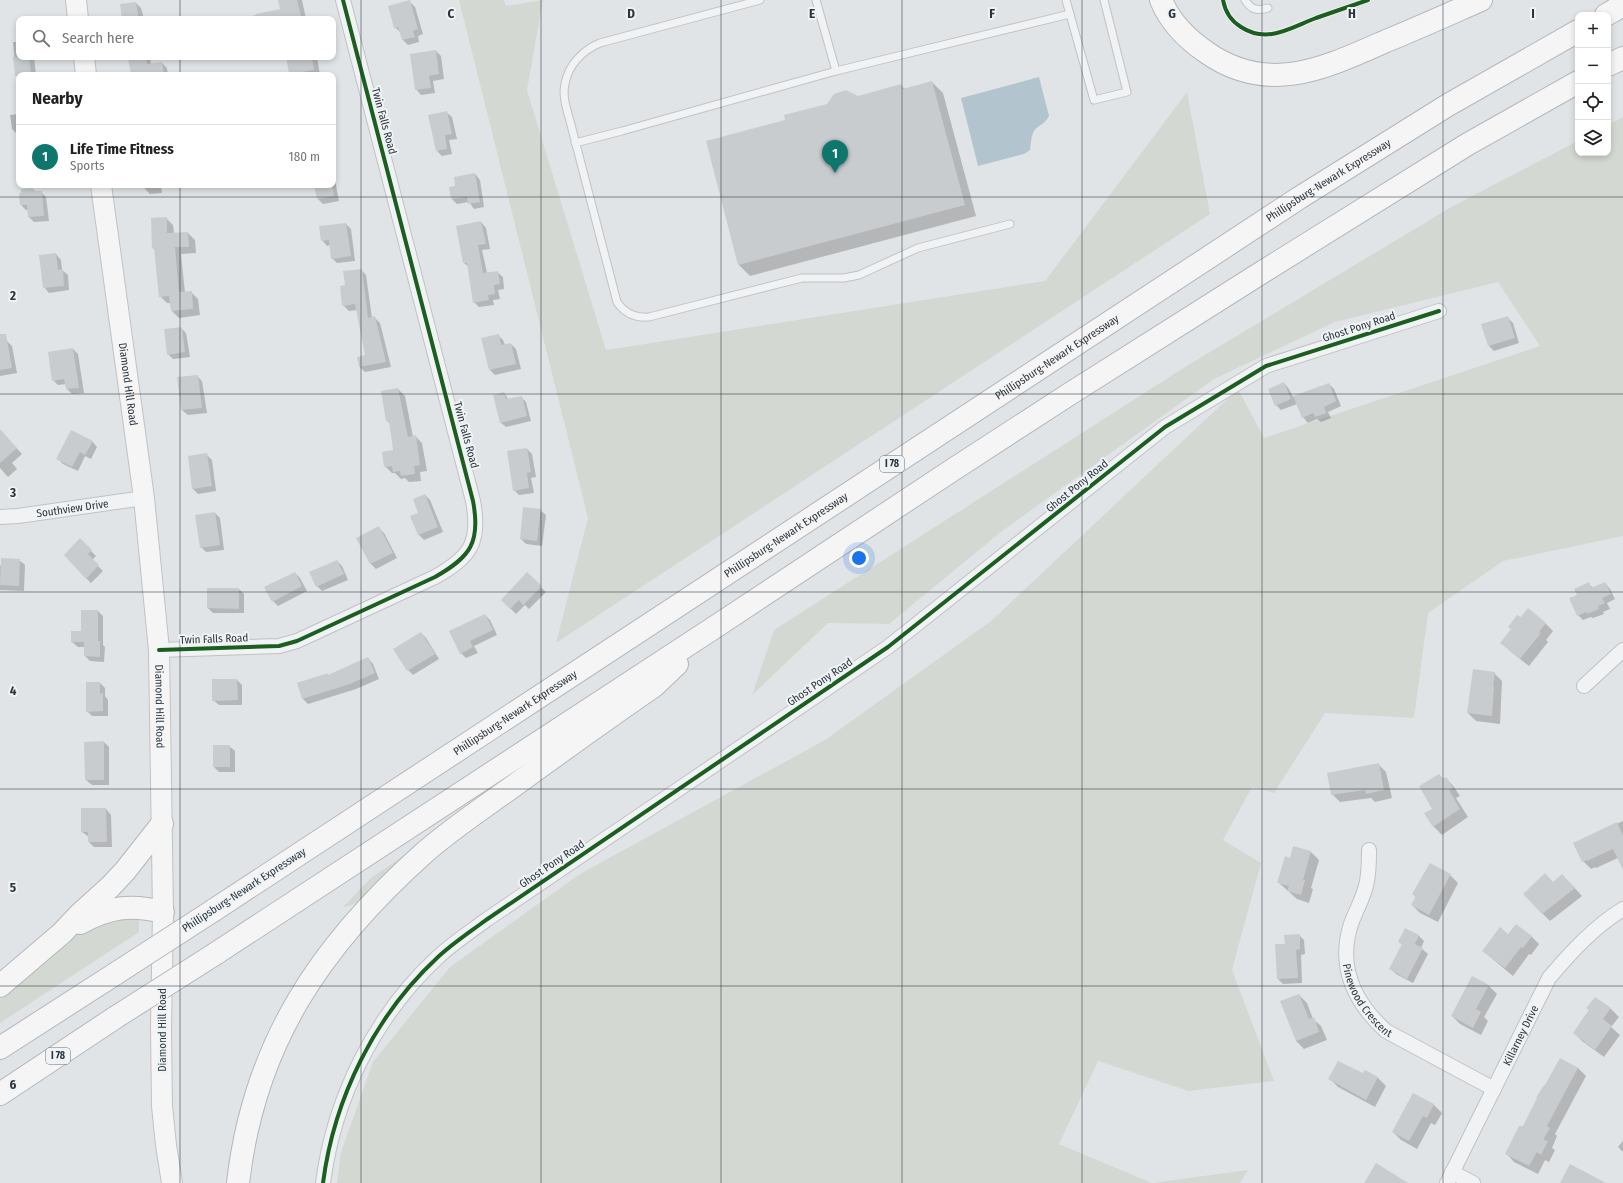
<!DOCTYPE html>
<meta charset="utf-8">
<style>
:root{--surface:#fff;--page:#f6f6f6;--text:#222;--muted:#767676;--line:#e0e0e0;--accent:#0f766e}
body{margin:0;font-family:"Fira Sans Condensed",sans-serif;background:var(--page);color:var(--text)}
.controls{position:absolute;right:12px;top:12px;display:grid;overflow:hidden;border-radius:8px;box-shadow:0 2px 6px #0003}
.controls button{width:36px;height:36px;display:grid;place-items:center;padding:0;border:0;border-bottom:1px solid var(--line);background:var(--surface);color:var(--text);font:20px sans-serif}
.you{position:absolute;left:859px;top:558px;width:14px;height:14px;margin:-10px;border:3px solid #fff;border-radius:50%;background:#1a73e8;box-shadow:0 0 0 6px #1a73e833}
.badge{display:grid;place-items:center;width:26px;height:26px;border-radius:50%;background:var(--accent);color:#fff;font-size:13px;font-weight:700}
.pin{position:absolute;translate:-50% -33px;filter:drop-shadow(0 1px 2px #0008)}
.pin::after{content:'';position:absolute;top:21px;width:14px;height:12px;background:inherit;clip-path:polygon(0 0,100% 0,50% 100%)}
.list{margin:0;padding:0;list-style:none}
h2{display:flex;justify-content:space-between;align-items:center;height:52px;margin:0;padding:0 16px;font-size:17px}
h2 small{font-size:13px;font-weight:400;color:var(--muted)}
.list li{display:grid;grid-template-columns:26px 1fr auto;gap:12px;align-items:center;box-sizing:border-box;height:64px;padding:0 16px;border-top:1px solid var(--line)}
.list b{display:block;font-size:15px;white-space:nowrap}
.list p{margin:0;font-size:13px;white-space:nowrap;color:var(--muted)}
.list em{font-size:13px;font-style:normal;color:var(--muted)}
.icon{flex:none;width:22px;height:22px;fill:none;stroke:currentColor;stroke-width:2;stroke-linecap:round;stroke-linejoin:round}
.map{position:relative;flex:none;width:1623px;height:1183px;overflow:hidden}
.search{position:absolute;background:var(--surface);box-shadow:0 2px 6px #0003;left:16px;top:16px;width:320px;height:44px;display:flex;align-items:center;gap:10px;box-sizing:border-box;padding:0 14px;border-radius:8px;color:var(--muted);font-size:15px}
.panel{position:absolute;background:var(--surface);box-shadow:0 2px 6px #0003;left:16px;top:72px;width:320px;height:116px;border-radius:8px}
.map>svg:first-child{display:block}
</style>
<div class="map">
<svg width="1623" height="1183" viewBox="0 0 1623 1183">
<rect width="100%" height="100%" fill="#e1e4e6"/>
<g fill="#d3d9d2">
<path d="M459 0H504L506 6 543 0 527 90 606 350 1045 281 1187 92 1210 214 556 643 588 518Z"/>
<path d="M1623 117V536L1503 561 1428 613 1414 718 1325 713 1274 793 1252 787 1223 840 1261 863 1232 970 1274 1081 1188 1091 1098 1061 1059 1144 1152 1183 1248 1170 1240 1183H337L341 1152 373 1062 450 967 580 874 825 740 991 621 1238 389 1264 438 1540 346 1498 282 1335 322 1214 379 1002 531 889 624 828 623 752 695 774 630 1185 367 1453 206 1578 141V153H1608V125Z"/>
<path d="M421 844 379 886 370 889 362 899 352 905 343 907 372 877Z"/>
<path d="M139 916V932L0 1023V999L17 986 65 941 89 924Z"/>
</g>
<path fill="#b2c5ce" d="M1039 77 1049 116C1044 126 1036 125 1033 133 1031 137 1031 145 1030 150L1024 154 978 166 961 98Z"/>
<g fill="#0003">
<path d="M279 0H302L306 19H249L248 17 281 10Z"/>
<path d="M410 2 415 7 423 34 418 36 419 42 408 45 403 40 401 33 395 27Z"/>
<path d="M136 3 141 8 144 19H123Z"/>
<path d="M13 42H19V57H34L36 75H19V78L16 75Z"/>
<path d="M436 51 441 56 444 79 433 81 435 93 421 95 416 89Z"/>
<path d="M129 57H150L151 64 162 63 167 68 168 75H132Z"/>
<path d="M287 57H317L320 75H291Z"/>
<path d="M932 82 943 93 976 216 750 276 739 265 707 142 786 121 858 97 901 86 905 89Z"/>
<path d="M446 112 452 117 457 139 449 140 452 154 442 156 437 151Z"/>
<path d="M19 114V135H18L12 129 10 115Z"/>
<path d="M333 169 339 201 323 204 318 199 315 185H333Z"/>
<path d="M475 174 480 180 484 207 474 209 469 202 457 204 452 199 457 187Z"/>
<path d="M145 185H161L162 193 150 194 145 189Z"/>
<path d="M33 189 36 192H41L46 197 49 221 34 222 29 217 28 210H26L21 205Z"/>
<path d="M166 218 173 225 174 234 188 233 195 240 196 253 181 254 185 293 191 292 198 299 200 315 179 318 172 311 171 303H167L160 296 155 250 153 248Z"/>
<path d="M481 222 486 228 490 249 482 250 487 273 497 272 503 277 504 289 498 290 500 299 493 300 494 305 479 307 474 302 469 267 464 263Z"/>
<path d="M346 224 351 229 355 261 337 263 332 258 330 245 327 246 322 240Z"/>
<path d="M56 254 61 260 62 270 68 275 69 290 49 293 44 287Z"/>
<path d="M361 270 366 275 372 318H375L380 323 391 367 365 372 360 367 367 356 357 310 349 311 343 305 346 286Z"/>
<path d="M1508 318 1513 323 1519 343 1494 351 1489 346Z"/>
<path d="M181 328 186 333 190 357 173 359 168 354Z"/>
<path d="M498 335 503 340 505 345 511 344 516 349 521 369 495 375 490 370Z"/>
<path d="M7 341 12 346 17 373 0 376V342Z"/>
<path d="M73 349 78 354 84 393 72 394 67 389 66 384 58 385 53 380Z"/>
<path d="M197 376 202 381 207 413 188 415 182 410Z"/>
<path d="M1284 383 1289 389 1293 397 1329 384 1334 389 1341 406 1328 412 1331 418 1321 422 1317 419 1308 423 1303 417 1297 404 1281 410 1276 405Z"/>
<path d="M398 389 405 396 413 437 415 436 422 443 427 471 420 472 421 481 409 482 405 478 401 479 395 473H392L385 466 394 451 391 424 387 421Z"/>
<path d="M504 393 509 400 521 397 526 402 531 421 506 427 500 422Z"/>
<path d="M0 430 22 454 12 463 17 469 8 477 0 468Z"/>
<path d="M92 441 97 447 91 459 85 456 78 471 63 464 57 458Z"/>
<path d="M527 449 532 454 536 477 531 478 534 493 519 495 514 490Z"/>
<path d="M207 455 212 460 216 491 198 494 193 489Z"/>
<path d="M425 495 430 500 443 532 424 540 419 535 420 513Z"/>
<path d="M540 510 546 515 542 546 526 544 521 539Z"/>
<path d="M215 513 220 518 224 550 206 552 201 547Z"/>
<path d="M379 528 384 533 397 558 376 569 371 564Z"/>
<path d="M80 540 96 556 92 560 103 571 91 583 86 578Z"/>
<path d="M19 560 25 565 24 591 0 590V566Z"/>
<path d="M337 561 342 566 348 580 322 591 317 586Z"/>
<path d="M295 573 300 578 307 591 278 606 273 601Z"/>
<path d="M527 574 546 592 529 609 525 605 516 614 502 600Z"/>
<path d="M1605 583 1610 589 1615 599 1607 603 1610 609 1603 612 1604 614 1593 618 1591 617 1583 620 1578 615V595L1588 584 1593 588Z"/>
<path d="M208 589H239L244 594V613H213L208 608Z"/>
<path d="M98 611 103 616V645L105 647 104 662 90 661 85 656V647H78L72 642Z"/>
<path d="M485 615 490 620 497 635 474 646 478 653 466 658 461 653Z"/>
<path d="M1545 623 1553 631 1546 640 1548 642 1529 666 1510 651Z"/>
<path d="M421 633 426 638 439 659 413 675 408 670Z"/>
<path d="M368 658 373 664 379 679 356 689 308 704 303 699 298 683 327 674 329 676Z"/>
<path d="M1494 673 1502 681 1500 724 1476 721 1468 713Z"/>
<path d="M237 680 242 685V705H219L213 700Z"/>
<path d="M100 683 105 688V696L108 700V716H92L87 711Z"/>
<path d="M104 742 109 747V785H92L86 780Z"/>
<path d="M229 746 235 751V772H219L214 767Z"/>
<path d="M1378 764 1386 772 1392 798 1375 802 1371 798 1340 802 1332 794Z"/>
<path d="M1439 775 1444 780 1446 778 1454 787 1460 796 1456 798 1468 817 1442 835 1434 827 1426 814 1433 809Z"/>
<path d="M106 809 111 815 112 847H94L89 842V837L82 832Z"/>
<path d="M1623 821V860L1620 857 1596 868 1595 867 1591 869 1583 861 1574 844Z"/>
<path d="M1294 847 1311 852 1319 860 1311 888 1313 889 1309 903 1297 899 1278 882 1290 859Z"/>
<path d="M1450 875 1458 883 1438 922 1420 913 1412 905 1416 897 1413 894Z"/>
<path d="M1570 883 1582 896 1550 921 1542 913Z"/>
<path d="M1405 929 1419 936 1424 941 1421 948 1428 954 1413 983 1396 974 1391 969 1403 945 1399 942Z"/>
<path d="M1299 935 1304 940 1305 954 1301 955 1302 983 1283 984 1278 979 1286 944Z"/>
<path d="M1509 936H1531L1539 944 1531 955 1529 954 1513 976 1483 951Z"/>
<path d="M1472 977 1489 986 1497 994 1484 1017 1488 1021 1481 1035 1460 1024 1452 1016Z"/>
<path d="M1299 995 1307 1003 1313 1019 1321 1026 1327 1040 1304 1049 1296 1041Z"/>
<path d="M1595 998 1611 1009 1619 1017 1611 1027 1620 1035 1604 1057 1582 1041 1574 1033 1590 1010Z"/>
<path d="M1560 1059 1578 1068 1586 1076 1555 1134 1557 1136 1552 1148 1555 1150 1549 1162 1545 1160 1538 1174 1514 1162 1506 1153 1524 1127Z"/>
<path d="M1365 1071 1378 1078 1386 1086 1375 1107 1338 1087 1330 1079 1363 1075Z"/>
<path d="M1413 1094 1434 1105 1442 1113 1435 1125 1431 1123 1417 1149 1401 1140 1393 1132Z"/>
<path d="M1623 1141V1152L1618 1147Z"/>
</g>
<g fill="#c9ccce">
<path d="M278 0H297L301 16 289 19H257L256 14 280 9Z"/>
<path d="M410 0 418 29 413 31 415 37 402 40 398 27 394 28 388 6Z"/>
<path d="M136 2 139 19H122L120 4Z"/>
<path d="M436 50 439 74 429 76 431 88 415 90 410 54Z"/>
<path d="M13 57H29L31 74 15 76Z"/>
<path d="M128 57H146L147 64 162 62 164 75H131Z"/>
<path d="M286 57H312L314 70 289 74Z"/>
<path d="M932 81 965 205 738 265 706 141 785 120 784 115 827 104 834 94 846 90 858 96 901 84 903 89Z"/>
<path d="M447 111 452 134 445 135 447 149 436 151 428 115Z"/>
<path d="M475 173 480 202 468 204 467 197 451 199 449 187 455 186 454 177Z"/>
<path d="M314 185H332L334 196 317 199Z"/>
<path d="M33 188V191H42L44 216 28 217 27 205H20L19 193H21V189Z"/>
<path d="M167 217V233L188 232 189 247H175L179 292 192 291 193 309 171 311 169 296 159 297 154 248H152L151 218Z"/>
<path d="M481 221 486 244 478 245 483 273 498 271 500 284 494 285 495 294 488 295 489 300 473 303 467 263H463L456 226Z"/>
<path d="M346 223 351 256 331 259 329 240 321 241 319 226Z"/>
<path d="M56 253 58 270 63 269 64 286 43 288 39 255Z"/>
<path d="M362 269 368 318 375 316 386 362 359 367 357 357 365 355 355 304 342 306 340 286 345 285 343 271Z"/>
<path d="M1508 316 1515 338 1488 346 1481 324Z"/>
<path d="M182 327 185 352 167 355 164 329Z"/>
<path d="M0 334H6L12 368 0 370Z"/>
<path d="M499 334 501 345 511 343 516 364 489 370 481 338Z"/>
<path d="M73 348 79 388 66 389 64 379 52 381 48 352Z"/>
<path d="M198 375 202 408 181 410 177 377Z"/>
<path d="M1284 382 1291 399 1275 406 1268 389Z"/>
<path d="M1329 383 1336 401 1324 407 1326 413 1315 417 1313 413 1302 418 1293 396Z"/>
<path d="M398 388 408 437 416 435 420 465 414 466 415 474 401 476 400 471 393 472 392 466 384 467 382 452 393 450 389 421H386L381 391Z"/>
<path d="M504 392 506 399 522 396 527 416 500 423 493 395Z"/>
<path d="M0 429 17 448 0 463Z"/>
<path d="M71 430 93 441 85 455 80 452 72 467 56 459Z"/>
<path d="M527 448 531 472 527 473 529 488 513 491 507 451Z"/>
<path d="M207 453 212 486 192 489 188 456Z"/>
<path d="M425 494 438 527 418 535 410 516 418 513 413 499Z"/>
<path d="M523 507 541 509 537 541 520 539Z"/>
<path d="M215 512 220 545 200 548 195 515Z"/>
<path d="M379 526 393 553 370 564 356 538Z"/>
<path d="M80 538 92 550 88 554 99 565 86 579 64 555Z"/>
<path d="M1 558 20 559 19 586 0 585Z"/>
<path d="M337 560 344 574 316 587 309 572Z"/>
<path d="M295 572 302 586 272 602 264 587Z"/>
<path d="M527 572 542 586 523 605 519 600 510 609 501 600Z"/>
<path d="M1589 582 1591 588 1605 582 1611 594 1602 598 1605 603 1598 606 1599 609 1587 614 1586 612 1577 616 1569 598 1577 595 1574 589Z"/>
<path d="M207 588H239V609L207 608Z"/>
<path d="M1528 608 1546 623 1539 632 1541 633 1520 659 1500 643 1511 629 1508 627 1517 615 1521 617Z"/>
<path d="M81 610H98V641H100V657L84 656V642H71V631H81Z"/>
<path d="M485 614 493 630 470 641 473 647 460 654 449 631Z"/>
<path d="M421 632 435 654 407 671 393 649Z"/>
<path d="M368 657 375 673 350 684 302 699 297 683 328 673V675Z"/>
<path d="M1473 669 1495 672 1493 687H1494L1492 716 1467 713Z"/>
<path d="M212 679H237L238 700 212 701Z"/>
<path d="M86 682H100V694L103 693V711L86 712Z"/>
<path d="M104 741V780H85L84 742Z"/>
<rect x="213" y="745" width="17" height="22"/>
<path d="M1379 763 1384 790 1366 794 1365 790 1331 795 1327 773Z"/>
<path d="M1439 774 1442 779 1446 777 1453 788 1449 790 1460 809 1433 827 1424 813 1432 809 1419 786Z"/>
<path d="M81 808H106L107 842H88V832H81Z"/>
<path d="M1617 822 1623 836V870L1613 849 1587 861V860L1582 862 1573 843Z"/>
<path d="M1293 846 1311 851 1303 880H1305L1301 895 1287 891 1289 886 1277 883 1285 856 1290 858Z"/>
<path d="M1430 863 1451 874 1429 915 1411 905 1416 896 1412 894Z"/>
<path d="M1545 873 1553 882 1562 874 1575 888 1542 914 1523 894Z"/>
<path d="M1516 924 1532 936 1523 948 1521 947 1505 968 1482 951 1500 927 1508 934Z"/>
<path d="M1405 928 1419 935 1415 944 1423 948 1407 979 1389 969 1402 944 1398 942Z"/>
<path d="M1300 934V949L1296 950 1298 978 1277 979 1275 944H1285L1284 935Z"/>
<path d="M1472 976 1489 985 1476 1009 1481 1012 1473 1028 1451 1016Z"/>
<path d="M1299 994 1309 1019 1314 1017 1319 1032 1296 1041 1280 1001Z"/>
<path d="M1595 997 1611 1008 1603 1019 1612 1026 1595 1050 1573 1033 1584 1017 1589 1010 1586 1008Z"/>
<path d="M1560 1058 1578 1068 1547 1126 1550 1128 1544 1138V1140L1548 1141 1541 1155 1537 1152 1529 1166 1505 1154 1519 1126H1523L1537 1098H1536L1544 1085H1545Z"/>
<path d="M1338 1061 1363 1073 1365 1070 1378 1077 1366 1100 1328 1079Z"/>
<path d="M1413 1093 1434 1104 1427 1118 1423 1116 1409 1141 1392 1132Z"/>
<path d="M1376 1163 1408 1183H1364Z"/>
<path d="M1570 1164 1606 1183H1560Z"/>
</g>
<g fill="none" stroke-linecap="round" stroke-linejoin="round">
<defs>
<g id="lane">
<path d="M760 0 600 43C583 50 568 65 565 84 562 96 567 110 570 121L617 302C625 314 636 318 649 317L802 278H844L859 275 918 248 1010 224"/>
<path d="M816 0 836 71"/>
<path d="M1066 0 1094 100 1127 92 1104 0"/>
<path d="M1245 0C1251 10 1257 11 1268 8"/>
<path d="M575 143 622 131 836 71 1070 14"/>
</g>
<g id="street">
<path id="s1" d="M0 517 18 516 144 498"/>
<path d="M159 650 279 646 297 641 435 577C470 557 481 543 473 501L343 0"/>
<path d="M1584 686 1623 650"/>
<path id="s2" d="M1369 850C1369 860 1369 871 1367 881 1365 895 1356 910 1351 924 1337 967 1355 1003 1386 1031L1494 1089"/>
<path d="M1452 1172 1473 1183"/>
<path d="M323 1183C334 1098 375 1015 438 957 453 943 470 932 486 920L888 647 1165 427 1266 366 1439 311"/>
<path id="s3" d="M1447 1183 1549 978C1571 952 1594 927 1623 909"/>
</g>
<g id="secondary">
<path d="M76 0 78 19"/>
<path d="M84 57 86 75"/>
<path id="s4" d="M101 185 144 498 159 650 163 912 161 1029 162 1106 166 1145 172 1183"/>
</g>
<g id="highway">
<path d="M1161 0C1170 22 1187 39 1206 52 1268 96 1325 68 1386 41 1418 28 1449 14 1481 0"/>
<path d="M1606 15 1623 5"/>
<path d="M1608 65 1623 58"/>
<path id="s5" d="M214 910 1299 198 1448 105 1578 31"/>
<path d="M80 923C109 907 130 904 163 912"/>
<path d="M215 954 715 627 954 469 1068 395 1264 271 1468 144 1578 82"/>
<path d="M0 986 62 933 79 915 110 887 125 871 162 824"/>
<path d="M0 1048 115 974"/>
<path d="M0 1094 116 1017"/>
<path d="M238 1183C254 1043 321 945 424 853 450 830 480 810 508 790 556 755 605 720 654 686L677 664"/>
</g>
</defs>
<use href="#lane" stroke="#c0c2c4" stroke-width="9"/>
<use href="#street" stroke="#c0c2c4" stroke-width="16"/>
<use href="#secondary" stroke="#c0c2c4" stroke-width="22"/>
<use href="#highway" stroke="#b4b7ba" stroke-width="24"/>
<use href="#lane" stroke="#f0f2f3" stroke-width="7"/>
<use href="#street" stroke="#f0f2f3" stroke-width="14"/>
<use href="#secondary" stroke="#f5f5f6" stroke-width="20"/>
<use href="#highway" stroke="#f5f5f6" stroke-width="22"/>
<defs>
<g id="highway-bridge">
<path d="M115 974 214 910"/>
<path d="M116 1017 215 954"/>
</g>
</defs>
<use href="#highway-bridge" stroke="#b4b7ba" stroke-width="24" stroke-linecap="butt"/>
<use href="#highway-bridge" stroke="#f5f5f6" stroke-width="22"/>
<defs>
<g id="cycleway">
<path d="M1223 0C1225 11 1231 21 1241 27 1267 44 1290 28 1316 18 1333 12 1351 6 1368 0"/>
<path d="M159 650 279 646 297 641 435 577C470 557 481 543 473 501L343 0"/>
<path d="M323 1183C334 1098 375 1015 438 957 453 943 470 932 486 920L888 647 1165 427 1266 366 1439 311"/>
</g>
</defs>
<use href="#cycleway" stroke="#eff3f5" stroke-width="6"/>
<use href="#cycleway" stroke="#1b5e20" stroke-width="4"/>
</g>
<path fill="none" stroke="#2a353d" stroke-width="1" stroke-opacity="0.55" d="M180 0V19M361 0V1183M541 0V1183M721 0V1183M902 0V1183M1082 0V1183M1262 0V1183M1443 0V1183M180 57V75M180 185V1183M0 197H1623M0 394H1623M0 592H1623M0 789H1623M0 986H1623"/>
<g text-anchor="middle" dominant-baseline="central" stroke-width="4" stroke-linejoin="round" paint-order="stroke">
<g fill="#eff3f5" stroke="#656e74" stroke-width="1">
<rect x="880" y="456" width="24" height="16" rx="3"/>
<rect x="46" y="1048" width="24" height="16" rx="3"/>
</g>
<g font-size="10" font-weight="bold" fill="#2a353d">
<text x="892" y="464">I 78</text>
<text x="58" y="1056">I 78</text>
</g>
<g font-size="11" fill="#2a353d" stroke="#eff3f5">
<text transform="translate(384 121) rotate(75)">Twin Falls Road</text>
<text stroke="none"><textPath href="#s5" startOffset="1332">Phillipsburg-Newark Expressway</textPath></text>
<text transform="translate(1359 327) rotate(-18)">Ghost Pony Road</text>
<text stroke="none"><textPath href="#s5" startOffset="1008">Phillipsburg-Newark Expressway</textPath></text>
<text stroke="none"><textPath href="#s4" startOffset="201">Diamond Hill Road</textPath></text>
<text transform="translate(466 435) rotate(75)">Twin Falls Road</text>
<text transform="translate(1077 486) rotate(-39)">Ghost Pony Road</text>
<text stroke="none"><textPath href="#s1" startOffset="73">Southview Drive</textPath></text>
<text stroke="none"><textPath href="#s5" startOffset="684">Phillipsburg-Newark Expressway</textPath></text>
<text transform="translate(214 639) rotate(-2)">Twin Falls Road</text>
<text transform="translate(820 682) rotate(-34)">Ghost Pony Road</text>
<text stroke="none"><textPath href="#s4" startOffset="525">Diamond Hill Road</textPath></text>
<text stroke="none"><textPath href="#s5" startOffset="360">Phillipsburg-Newark Expressway</textPath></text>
<text transform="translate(552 864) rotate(-34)">Ghost Pony Road</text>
<text transform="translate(244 890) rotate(-33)">Phillipsburg-Newark Expressway</text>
<text stroke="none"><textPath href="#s2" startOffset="160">Pinewood Crescent</textPath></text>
<text transform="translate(162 1030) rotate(-90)">Diamond Hill Road</text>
<text stroke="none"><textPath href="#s3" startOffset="165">Killarney Drive</textPath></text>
</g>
</g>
<g font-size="13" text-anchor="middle" font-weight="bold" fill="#2a353d" stroke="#eff3f5" stroke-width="4" stroke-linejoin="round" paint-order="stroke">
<text x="451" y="18">C</text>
<text x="631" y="18">D</text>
<text x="812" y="18">E</text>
<text x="992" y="18">F</text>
<text x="1172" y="18">G</text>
<text x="1352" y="18">H</text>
<text x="1533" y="18">I</text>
<text x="13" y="300">2</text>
<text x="13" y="497">3</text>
<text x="13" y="695">4</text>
<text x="13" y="892">5</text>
<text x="13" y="1089">6</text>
</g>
</svg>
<div class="controls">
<button>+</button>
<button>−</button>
<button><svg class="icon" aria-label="locate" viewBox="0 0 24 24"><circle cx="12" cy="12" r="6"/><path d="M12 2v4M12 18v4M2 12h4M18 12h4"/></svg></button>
<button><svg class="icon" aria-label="layers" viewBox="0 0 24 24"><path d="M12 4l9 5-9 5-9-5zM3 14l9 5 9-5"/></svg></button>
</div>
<div class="you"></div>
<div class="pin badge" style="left:835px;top:173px">1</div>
<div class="search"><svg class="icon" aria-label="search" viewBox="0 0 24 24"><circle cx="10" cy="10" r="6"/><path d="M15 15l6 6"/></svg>Search here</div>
<section class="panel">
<h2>Nearby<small></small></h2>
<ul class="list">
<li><span class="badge">1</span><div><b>Life Time Fitness</b><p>Sports</p></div><em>180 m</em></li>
</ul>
</section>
</div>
